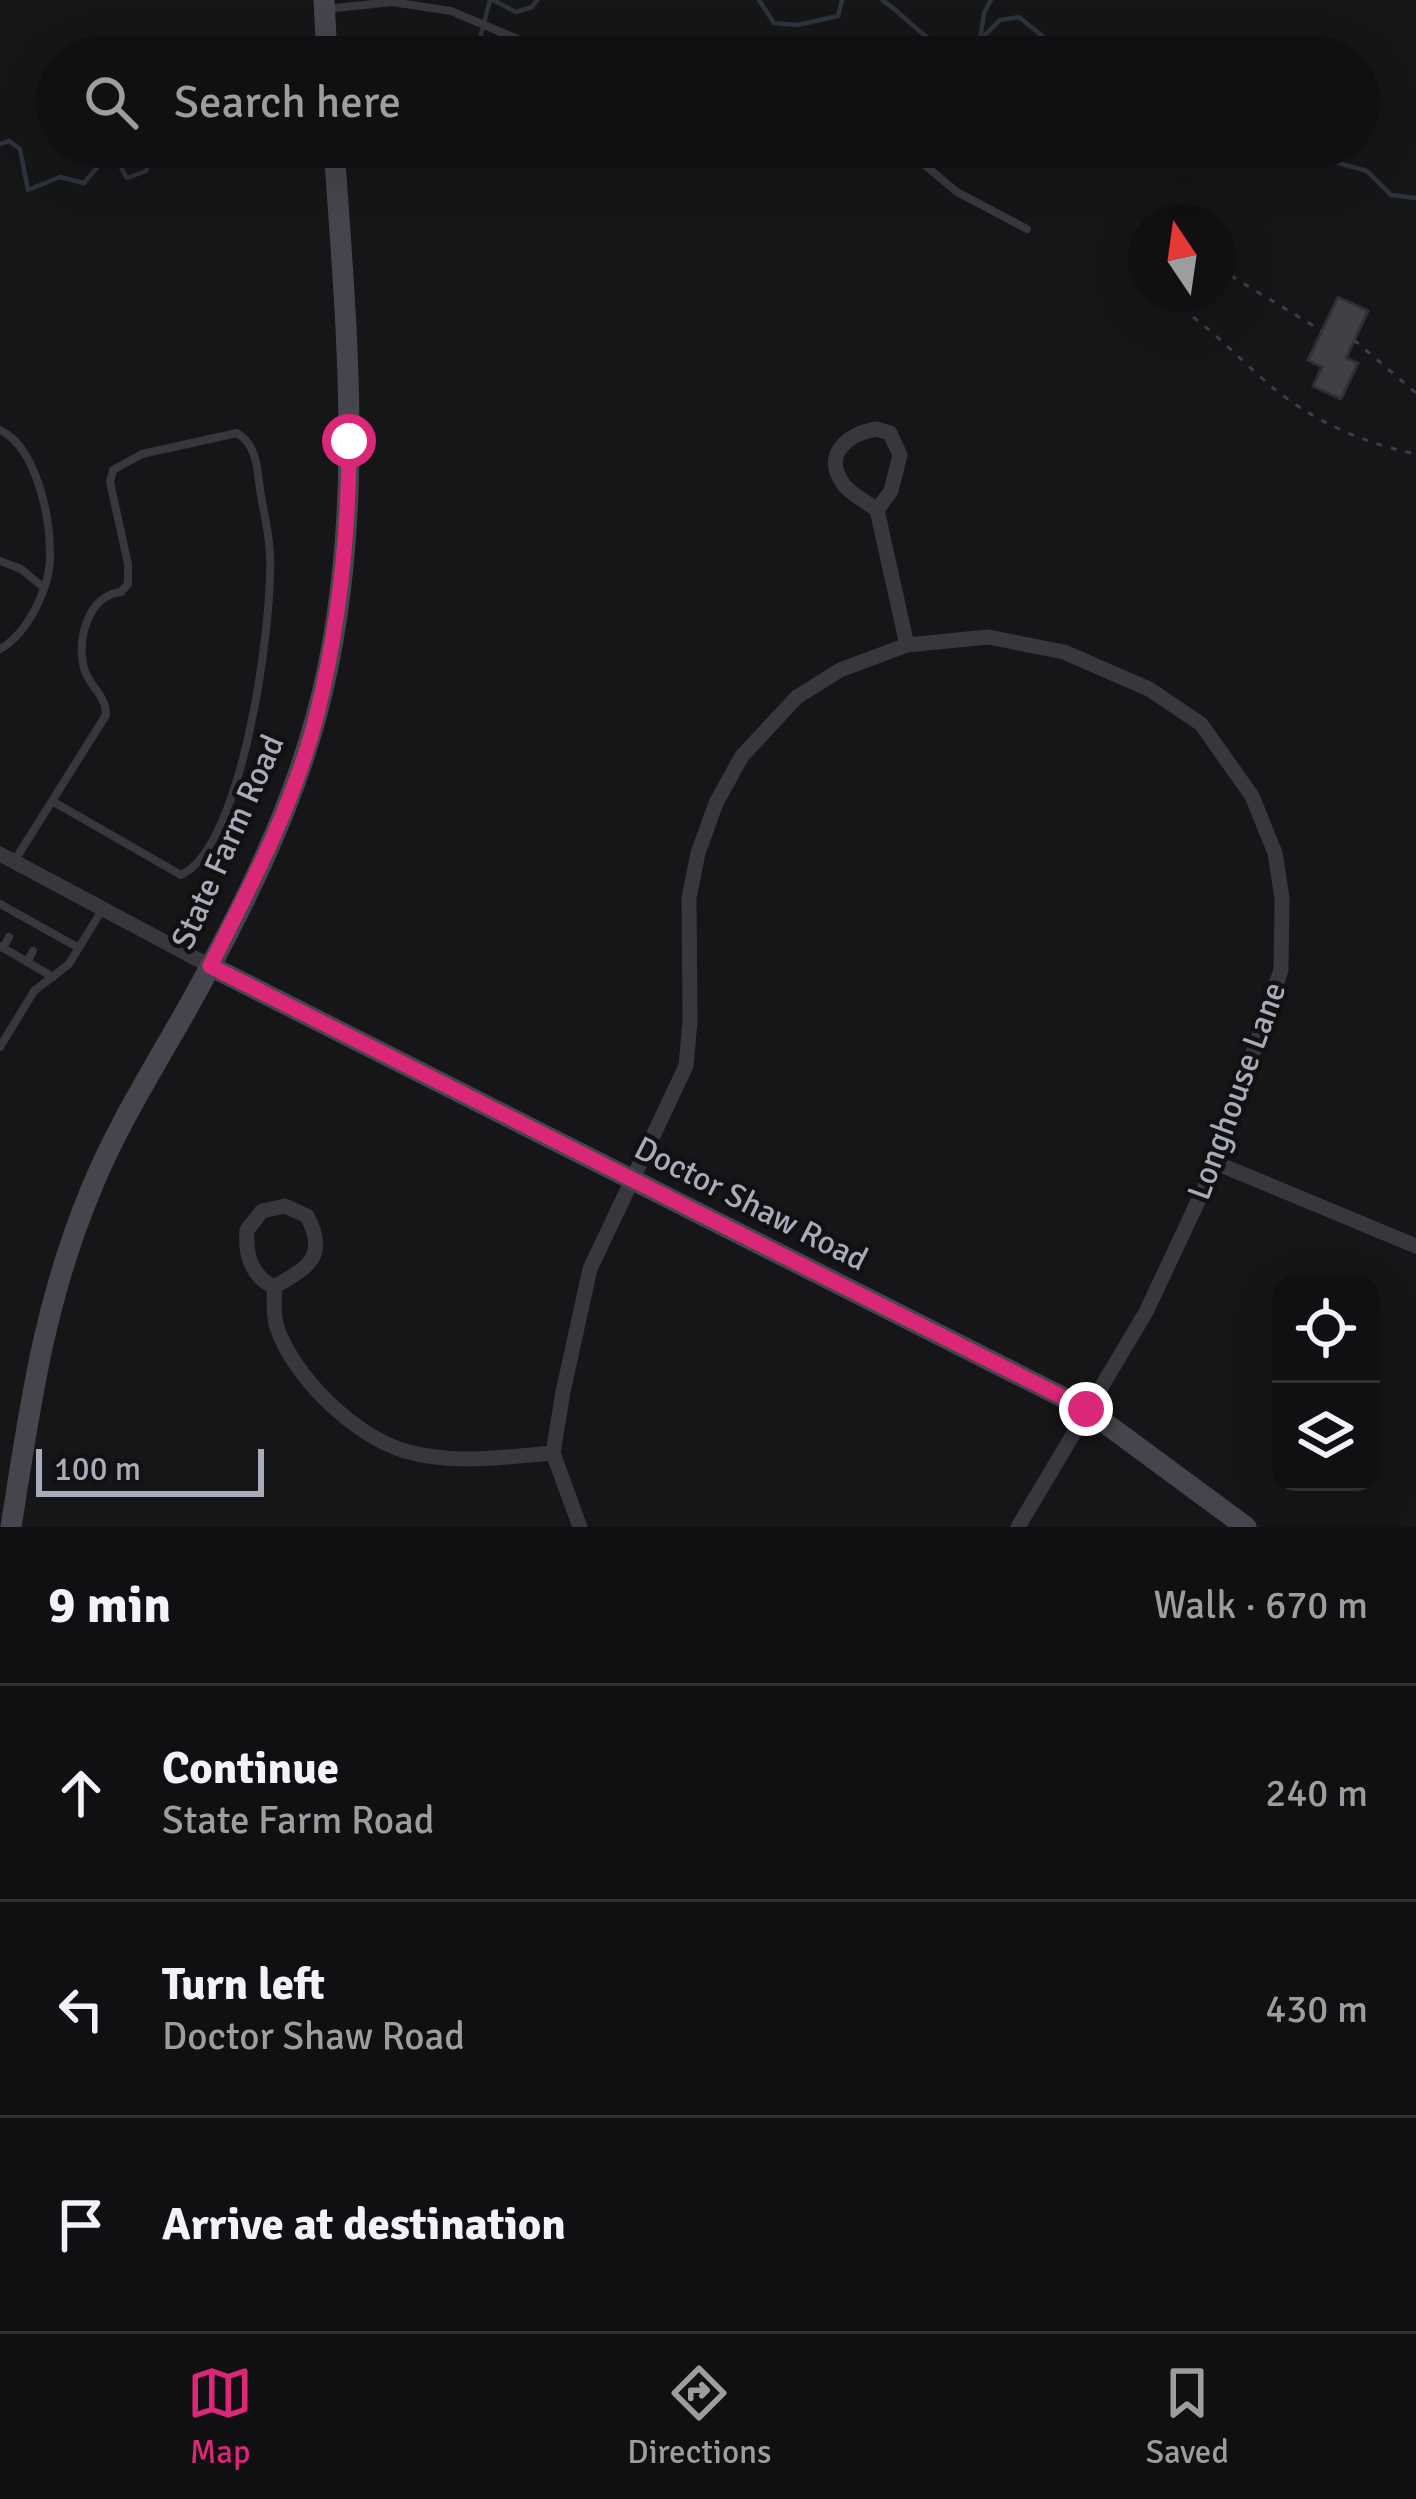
<!DOCTYPE html>
<meta charset="utf-8">
<style>
:root{--surface:#101012;--page:#19191b;--text:#f1f3f6;--muted:#9c9d9f;--line:#303032;--accent:#db2777}
body{margin:0;font-family:Signika,sans-serif;background:var(--page);color:var(--text)}
.controls{position:absolute;right:36px;bottom:36px;display:grid;overflow:hidden;border-radius:24px;box-shadow:0 12px 48px #0002}
.controls button{width:108px;height:108px;display:grid;place-items:center;padding:0;border:0;border-bottom:3px solid var(--line);background:var(--surface);color:var(--text);font:60px sans-serif}
.compass{position:absolute;left:1128px;top:204px;width:108px;height:108px;border-radius:50%;background:var(--surface);box-shadow:0 12px 48px #0002;rotate:347deg}
.scale{position:absolute;left:36px;bottom:30px;width:228px;box-sizing:border-box;padding-left:12px;border:6px solid #a8abb8;border-top:0;font-size:33px;line-height:42px;white-space:nowrap;color:#a8abb8;-webkit-text-stroke:9px #111113;paint-order:stroke}
.stop{position:absolute;width:36px;height:36px;margin:-27px;border:9px solid #db2777;border-radius:50%;background:#fff}
.stop.end{background:#db2777;border-color:#fff;box-shadow:0 3px 12px #0008}
.list{margin:0;padding:0;list-style:none}
h2{display:flex;justify-content:space-between;align-items:center;height:156px;margin:0;padding:0 48px;font-size:51px}
h2 small{font-size:39px;font-weight:400;color:var(--muted)}
.list li{display:grid;grid-template-columns:78px 1fr auto;gap:36px;align-items:center;box-sizing:border-box;height:216px;padding:0 48px;border-top:3px solid var(--line)}
.list b{display:block;font-size:45px;white-space:nowrap}
.list p{margin:0;font-size:39px;white-space:nowrap;color:var(--muted)}
.list em{font-size:39px;font-style:normal;color:var(--muted)}
.icon{flex:none;width:66px;height:66px;fill:none;stroke:currentColor;stroke-width:2;stroke-linecap:round;stroke-linejoin:round}
.map{position:relative;flex:none;width:1416px;height:1527px;overflow:hidden}
.search{position:absolute;background:var(--surface);box-shadow:0 12px 48px #0002;left:36px;right:36px;top:36px;height:132px;display:flex;align-items:center;gap:30px;box-sizing:border-box;padding:0 42px;border-radius:66px;color:var(--muted);font-size:45px}
.sheet{height:804px;background:var(--surface)}
nav{display:flex;justify-content:space-around;align-items:center;box-sizing:border-box;height:168px;border-top:3px solid var(--line);background:var(--surface);font-size:33px;color:var(--muted)}
nav a{display:grid;justify-items:center;gap:6px}
nav .on{color:var(--accent)}
.map>svg:first-child{display:block}
</style>
<div class="map">
<svg width="1416" height="1527" viewBox="0 0 1416 1527">
<rect width="100%" height="100%" fill="#161618"/>
<g fill="none" stroke-linecap="round" stroke-linejoin="round">
<g stroke="#2c333c" stroke-width="4.5">
<path d="M493 0 516 12 532 7 537 0"/>
<path d="M759 0 774 23 797 25 838 16 842 0"/>
<path d="M882 0C915 21 938 65 980 40L984 13 991 0"/>
<path d="M982 38 1000 20 1019 17 1068 57"/>
<path d="M466 57 480 38 490 0"/>
<path d="M0 144 9 141 20 149 28 190 60 177 84 183 105 158 114 155 127 178 146 171 151 155 144 147"/>
<path d="M229 147 237 157 264 162 270 147"/>
<path d="M394 147 405 153 411 147"/>
<path d="M1281 147 1367 171 1391 195 1416 198"/>
</g>
</g>
<path fill="#404045" stroke="#303034" stroke-width="3" d="M1338 297 1368 311 1346 358 1358 363 1341 399 1313 386 1322 367 1308 360Z"/>
<g fill="none" stroke-linecap="round" stroke-linejoin="round">
<g stroke="#3d3e44" stroke-width="3" stroke-dasharray="6 9" stroke-linecap="butt">
<path d="M1218 268 1322 331"/>
<path d="M1193 317C1219 337 1240 359 1264 380 1306 418 1361 443 1416 454"/>
<path d="M1354 340 1416 393"/>
</g>
<g stroke="#37373d" stroke-width="8">
<path d="M326 9 392 2 451 11 560 57"/>
<path d="M678 57H679"/>
<path d="M903 147 957 192 1027 229"/>
<path d="M0 430C36 447 50 515 50 554 51 585 28 634 0 649"/>
<path d="M0 561 21 569 43 587"/>
<path d="M15 860 106 715C106 695 91 688 85 671 75 642 88 595 121 592L128 584V564L110 482 113 470 142 454 237 433C257 445 257 468 260 489 263 510 269 532 270 554 273 619 244 846 181 875L52 801"/>
<path d="M0 904 79 948"/>
<path d="M0 946 53 977"/>
<path d="M3 948 9 937"/>
<path d="M27 962 33 951"/>
<path d="M0 1047 34 991 69 964 102 910"/>
</g>
<g stroke="#37373d" stroke-width="15">
<path d="M876 429 890 433 900 455 891 491 877 510C867 502 852 495 844 485 821 455 848 434 876 429Z"/>
<path d="M877 510 907 645"/>
<path d="M0 854 210 966"/>
<path d="M1216 1163 1416 1246"/>
<path d="M285 1206 307 1216C329 1257 307 1268 274 1287 251 1276 245 1254 247 1230L262 1211Z"/>
<path d="M274 1287C275 1299 273 1313 276 1324 291 1375 354 1436 405 1451 453 1465 505 1457 553 1453"/>
<path d="M580 1527 553 1453 563 1392 590 1269 686 1066 690 1021 689 898 698 853 716 803 742 756 797 697 840 670 907 645 988 637 1064 652 1149 689 1201 724 1252 796 1275 853 1282 898 1281 970 1216 1163 1146 1312 1018 1527"/>
</g>
<g stroke="#45464d" stroke-width="21">
<path d="M324 0 327 57"/>
<path d="M210 966 1086 1409 1246 1527"/>
<path d="M11 1527C30 1407 43 1306 90 1192 118 1122 161 1057 197 991 244 905 290 813 316 717 367 531 347 336 334 147"/>
</g>
</g>
<g fill="none" stroke-linecap="round" stroke-linejoin="round">
<path stroke="#db2777" stroke-width="15" d="M349 441C349 532 339 625 317 714 295 802 251 885 210 966L1086 1409"/>
</g>
<g text-anchor="middle" dominant-baseline="central" stroke-width="9" stroke-linejoin="round" paint-order="stroke">
<g font-size="33" fill="#a8abb8" stroke="#111113">
<text transform="translate(228 842) rotate(-66)">State Farm Road</text>
<text transform="translate(1237 1091) rotate(-70)">Longhouse Lane</text>
<text transform="translate(751 1204) rotate(27)">Doctor Shaw Road</text>
</g>
</g>
</svg>
<div class="controls">
<button><svg class="icon" aria-label="locate" viewBox="0 0 24 24"><circle cx="12" cy="12" r="6"/><path d="M12 2v4M12 18v4M2 12h4M18 12h4"/></svg></button>
<button><svg class="icon" aria-label="layers" viewBox="0 0 24 24"><path d="M12 4l9 5-9 5-9-5zM3 14l9 5 9-5"/></svg></button>
</div>
<svg class="compass" viewBox="-18 -18 36 36"><path d="M0-13l5 13h-10z" fill="#e53935"/><path d="M0 13l5-13h-10z" fill="#9c9d9f"/></svg>
<div class="scale">100 m</div>
<div class="stop" style="left:349px;top:441px"></div>
<div class="stop end" style="left:1086px;top:1409px"></div>
<div class="search"><svg class="icon" aria-label="search" viewBox="0 0 24 24"><circle cx="10" cy="10" r="6"/><path d="M15 15l6 6"/></svg>Search here</div>
</div>
<section class="sheet">
<h2>9 min<small>Walk · 670 m</small></h2>
<ul class="list">
<li><svg class="icon" aria-label="ahead" viewBox="0 0 24 24"><path d="M12 20V5M6 11l6-6 6 6"/></svg><div><b>Continue</b><p>State Farm Road</p></div><em>240 m</em></li>
<li><svg class="icon" aria-label="left" viewBox="0 0 24 24"><path d="M17 20v-9H6M10 6l-5 5 5 5"/></svg><div><b>Turn left</b><p>Doctor Shaw Road</p></div><em>430 m</em></li>
<li><svg class="icon" aria-label="arrive" viewBox="0 0 24 24"><path d="M6 21V4h12l-3 4 3 4H6"/></svg><div><b>Arrive at destination</b></div></li>
</ul>
</section>
<nav>
<a class="on"><svg class="icon" aria-label="map" viewBox="0 0 24 24"><path d="M3 6l6-2 6 2 6-2v14l-6 2-6-2-6 2zM9 4v14M15 6v14"/></svg>Map</a>
<a><svg class="icon" aria-label="directions" viewBox="0 0 24 24"><path d="M12 3l9 9-9 9-9-9zM9 14v-3h6M13 9l2 2-2 2"/></svg>Directions</a>
<a><svg class="icon" aria-label="saved" viewBox="0 0 24 24"><path d="M7 4h10v16l-5-4-5 4z"/></svg>Saved</a>
</nav>
